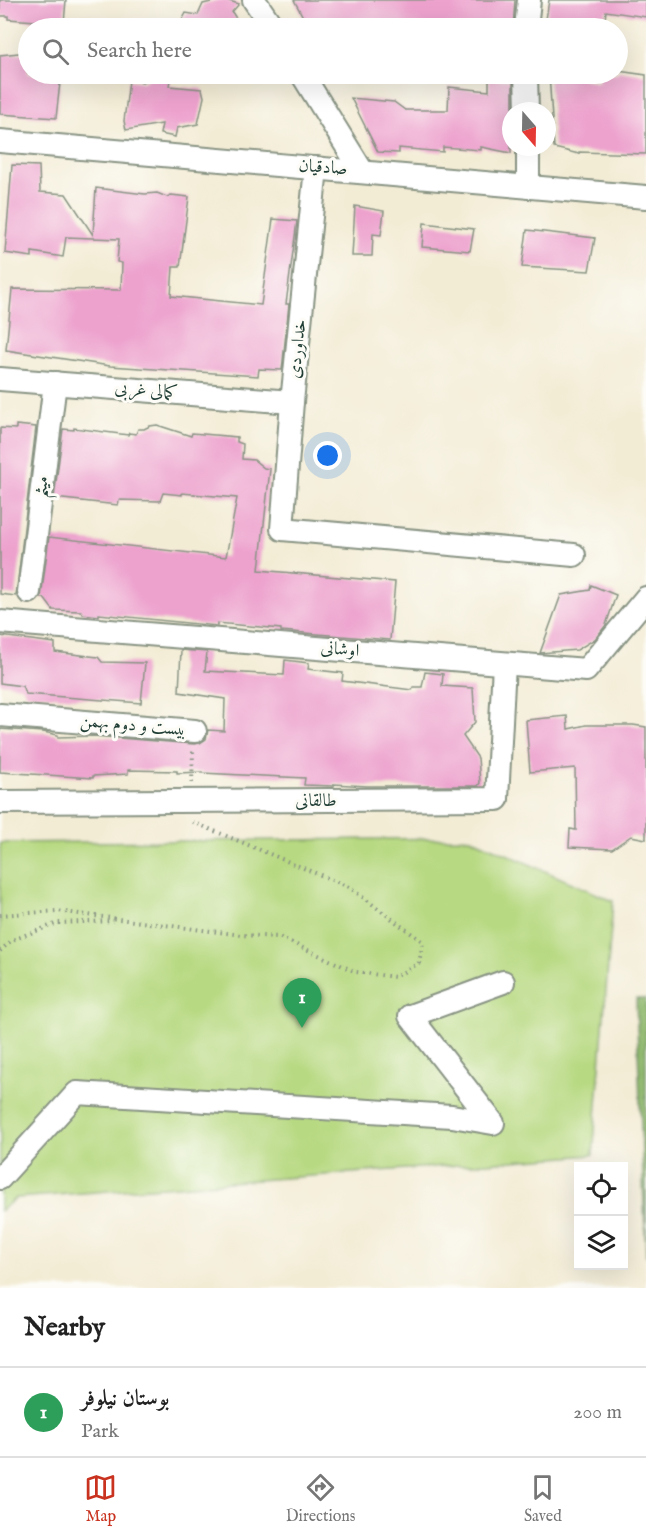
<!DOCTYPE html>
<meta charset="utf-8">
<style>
:root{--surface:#fff;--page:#f2f2f2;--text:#222;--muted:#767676;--line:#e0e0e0;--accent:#c8321e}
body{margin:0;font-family:"IM FELL English",Amiri,serif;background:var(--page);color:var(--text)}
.controls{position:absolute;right:18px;bottom:18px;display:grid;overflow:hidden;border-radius:0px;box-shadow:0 6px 24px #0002}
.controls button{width:54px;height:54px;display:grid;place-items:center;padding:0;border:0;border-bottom:2px solid var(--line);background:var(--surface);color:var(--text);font:30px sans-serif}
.compass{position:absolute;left:502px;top:102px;width:54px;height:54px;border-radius:50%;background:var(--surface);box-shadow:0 6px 24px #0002;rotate:160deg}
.you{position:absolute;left:328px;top:456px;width:21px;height:21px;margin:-15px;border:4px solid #fff;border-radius:50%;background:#1a73e8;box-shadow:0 0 0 9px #1a73e833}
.badge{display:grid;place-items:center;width:39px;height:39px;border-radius:50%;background:var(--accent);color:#fff;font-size:20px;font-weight:700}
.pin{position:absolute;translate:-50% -50px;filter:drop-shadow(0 2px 3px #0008)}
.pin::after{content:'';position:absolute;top:32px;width:21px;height:18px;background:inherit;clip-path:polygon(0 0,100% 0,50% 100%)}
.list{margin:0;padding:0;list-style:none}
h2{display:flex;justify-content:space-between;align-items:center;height:78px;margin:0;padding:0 24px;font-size:26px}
h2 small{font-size:20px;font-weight:400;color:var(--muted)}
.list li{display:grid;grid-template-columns:39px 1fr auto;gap:18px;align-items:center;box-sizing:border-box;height:90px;padding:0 24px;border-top:2px solid var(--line)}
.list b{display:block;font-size:22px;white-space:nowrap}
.list p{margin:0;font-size:20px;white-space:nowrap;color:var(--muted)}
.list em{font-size:20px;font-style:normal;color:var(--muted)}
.icon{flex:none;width:33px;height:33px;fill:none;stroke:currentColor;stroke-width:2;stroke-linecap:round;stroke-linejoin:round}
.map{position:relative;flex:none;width:646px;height:1288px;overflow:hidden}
.search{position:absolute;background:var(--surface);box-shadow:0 6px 24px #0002;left:18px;right:18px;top:18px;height:66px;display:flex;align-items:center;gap:15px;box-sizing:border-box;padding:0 21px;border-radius:33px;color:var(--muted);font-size:22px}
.sheet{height:168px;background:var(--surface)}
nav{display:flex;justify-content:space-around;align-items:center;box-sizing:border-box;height:84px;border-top:2px solid var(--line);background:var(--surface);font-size:16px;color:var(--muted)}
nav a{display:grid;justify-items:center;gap:3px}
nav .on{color:var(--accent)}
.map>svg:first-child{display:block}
</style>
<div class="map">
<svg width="646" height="1288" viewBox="0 0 646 1288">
<rect width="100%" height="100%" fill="#fdfcf7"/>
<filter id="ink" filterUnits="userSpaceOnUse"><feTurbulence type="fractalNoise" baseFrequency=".0167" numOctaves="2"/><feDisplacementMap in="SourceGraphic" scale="12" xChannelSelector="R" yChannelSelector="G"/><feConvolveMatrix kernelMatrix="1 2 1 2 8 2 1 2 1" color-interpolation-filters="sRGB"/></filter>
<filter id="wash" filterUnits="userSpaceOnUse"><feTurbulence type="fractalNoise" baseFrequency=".008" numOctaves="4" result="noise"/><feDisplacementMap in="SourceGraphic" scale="24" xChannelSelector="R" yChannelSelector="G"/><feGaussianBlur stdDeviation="1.35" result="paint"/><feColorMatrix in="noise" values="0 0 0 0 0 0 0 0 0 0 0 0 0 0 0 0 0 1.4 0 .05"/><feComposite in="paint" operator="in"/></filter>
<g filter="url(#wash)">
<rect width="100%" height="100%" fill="#f3ecd5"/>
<path fill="#b7d981" stroke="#6b8b5a" stroke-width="1.5" d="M470 838 613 901 593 1155 16 1198 0 1211V843Z"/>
<path fill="#91b96f" stroke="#587b52" stroke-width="1.5" d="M636 999H646V1256Z"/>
<g id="blocks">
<g fill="#eda2ce">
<path d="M0 0H66L64 23 8 19V16H0Z"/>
<path d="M219 0H226L239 4 232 12 242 28H178L186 13 198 15 203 4Z"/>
<path d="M294 0H515L513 28H309Z"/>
<path d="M549 0H646V17L606 11 604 28H573L545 26Z"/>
<path d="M28 52V74H61L56 118 0 114V55Z"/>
<path d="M618 71 646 75V154L579 152V154L554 148 549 74H567L598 83 599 74H618Z"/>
<path d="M148 78 170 80 169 86 202 89 204 97 198 124 177 128 175 137 160 134 162 124 126 130 124 121 129 80 144 82Z"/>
<path d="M489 79 513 80V111H511V153L481 147V150L443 147V152L399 148V153L378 152 351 98 394 102 405 110H448L449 87 489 91Z"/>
<path d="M12 165 39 166 40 192 66 194 93 235 96 188 145 194 157 193 167 197 171 195 189 197 180 267H173L171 296 261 305 273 219 297 221 286 304H289L282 370 259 369 258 376 110 366 6 350 12 289 121 290 122 263 117 262 119 239 66 237 63 257 32 252V257L5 253Z"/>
<path d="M355 206 384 211 381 235 373 234 372 256H352Z"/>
<path d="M424 223 474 229 470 251 422 247Z"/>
<path d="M527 230 595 238 589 271 522 267Z"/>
<path d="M16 425 36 427 16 596 0 594V428L16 429Z"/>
<path d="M157 425 191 436 192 433 237 437V442L243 444 242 459 254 460 264 468 270 469 259 570 395 582 390 640 281 631V629L217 623V626L99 614V616L83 614 81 611 53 610 44 598H41L49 537 226 557 237 498 182 493V495L163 493 160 501 119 500 118 505 54 498 63 429 74 430V428L128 435 129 433 136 434 138 429H144L150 426Z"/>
<path d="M591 585 616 595 606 625 595 639 577 650 540 653 561 595 590 590Z"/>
<path d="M0 636 55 643V652L98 657 102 662 145 663 141 703 26 694 22 686 0 683Z"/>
<path d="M181 650 207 652 205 671 284 675 285 660 309 663 308 669 343 673 342 681 412 690 413 687H422L425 672 443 674 442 686 473 688 475 722 463 736 478 758 480 783 478 786H367L334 784V786L304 785 305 778 202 773V772L177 773V771L128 770V774L93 776V778L0 772V729L43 732 58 735V737L93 736 194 744 200 743 206 739 208 730 224 731 225 699 179 692Z"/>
<path d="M567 716 568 729 586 725H633L646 727V839L631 836 612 849 569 847 570 829 576 830 575 768 530 772 526 720Z"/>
</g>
</g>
</g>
<g filter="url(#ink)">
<use href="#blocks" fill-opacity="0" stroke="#899484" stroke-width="1.5"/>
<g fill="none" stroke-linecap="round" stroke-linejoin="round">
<defs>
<g id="minor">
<path d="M254 0 273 28"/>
<path d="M526 28 529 0"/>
<path d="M302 74 362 171"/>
<path d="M526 74 527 111"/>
<path d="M0 141 646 197"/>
<path d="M528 147V187"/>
<path d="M316 168 292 402 282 529 574 555"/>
<path d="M0 379 292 402"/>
<path d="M29 592 55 383"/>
<path d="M0 622 586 670 646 598"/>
<path d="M0 715 195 731"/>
<path d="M0 802 497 799 504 664"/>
<path d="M0 1178 77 1093 452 1116 493 1123 410 1016 503 982"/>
</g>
</defs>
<use href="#minor" stroke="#899484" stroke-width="26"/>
<g stroke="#899484" stroke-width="4" stroke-dasharray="1.5 4.5" stroke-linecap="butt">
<path d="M192 783 193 751"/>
<path d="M0 915 57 911 241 935 279 937 356 972 395 977 419 963 423 942 349 887 193 822"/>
<path d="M0 951 12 940 58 923 113 921"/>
</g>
<use href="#minor" stroke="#fff" stroke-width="22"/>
</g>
</g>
<g text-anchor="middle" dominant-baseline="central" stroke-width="6" stroke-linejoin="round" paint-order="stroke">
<g font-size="18" fill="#1f3d34" stroke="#fdfcf7">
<text transform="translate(323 168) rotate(4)">صادقیان</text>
<text transform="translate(298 349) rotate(-84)">خداوردی</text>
<text transform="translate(146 391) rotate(5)">کمالی غربی</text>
<text transform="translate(42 487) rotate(-83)">میثم</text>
<text transform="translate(340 650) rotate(5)">اوشانی</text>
<text transform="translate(133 726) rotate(5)">بیست و دوم بهمن</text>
<text x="316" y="801">طالقانی</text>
</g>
</g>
</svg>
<div class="controls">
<button><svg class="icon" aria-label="locate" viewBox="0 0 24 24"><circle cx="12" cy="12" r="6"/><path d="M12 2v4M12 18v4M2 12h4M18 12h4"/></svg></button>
<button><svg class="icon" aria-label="layers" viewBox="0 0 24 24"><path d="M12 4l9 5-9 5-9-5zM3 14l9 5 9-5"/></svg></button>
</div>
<svg class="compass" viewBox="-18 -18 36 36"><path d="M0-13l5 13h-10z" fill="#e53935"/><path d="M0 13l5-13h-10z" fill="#767676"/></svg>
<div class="you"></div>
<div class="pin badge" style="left:302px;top:1028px;background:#2e9e5b">1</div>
<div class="search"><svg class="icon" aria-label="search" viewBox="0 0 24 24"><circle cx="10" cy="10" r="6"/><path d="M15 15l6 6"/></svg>Search here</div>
</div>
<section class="sheet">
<h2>Nearby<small></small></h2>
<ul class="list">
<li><span class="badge" style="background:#2e9e5b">1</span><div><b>بوستان نیلوفر</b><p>Park</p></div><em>200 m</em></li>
</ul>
</section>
<nav>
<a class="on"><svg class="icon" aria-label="map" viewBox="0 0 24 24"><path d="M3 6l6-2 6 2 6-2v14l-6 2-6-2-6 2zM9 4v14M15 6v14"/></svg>Map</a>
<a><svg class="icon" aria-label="directions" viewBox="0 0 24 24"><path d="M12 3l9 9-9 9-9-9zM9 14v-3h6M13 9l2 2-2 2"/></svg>Directions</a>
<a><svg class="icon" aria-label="saved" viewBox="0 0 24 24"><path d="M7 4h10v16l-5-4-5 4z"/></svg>Saved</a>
</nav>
